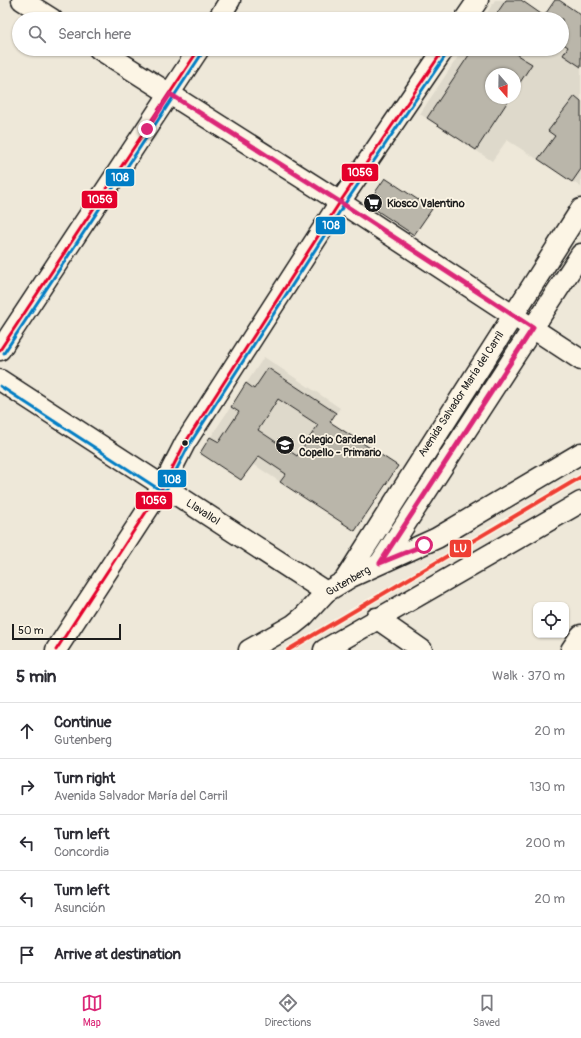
<!DOCTYPE html>
<meta charset="utf-8">
<style>
:root{--surface:#fff;--page:#f2f2f3;--text:#2b2b33;--muted:#7c7c81;--line:#e1e1e2;--accent:#db2777}
body{margin:0;font-family:Pangolin,sans-serif;background:var(--page);color:var(--text)}
.controls{position:absolute;right:12px;bottom:12px;display:grid;overflow:hidden;border-radius:8px;box-shadow:0 1px 3px #0004}
.controls button{width:36px;height:36px;display:grid;place-items:center;padding:0;border:0;border-bottom:1px solid var(--line);background:var(--surface);color:var(--text);font:20px sans-serif}
.compass{position:absolute;left:485px;top:68px;width:36px;height:36px;border-radius:50%;background:var(--surface);box-shadow:0 1px 3px #0004;rotate:160deg}
.scale{position:absolute;left:12px;bottom:10px;width:109px;box-sizing:border-box;padding-left:4px;border:2px solid #1c1c1c;border-top:0;font-size:11px;line-height:14px;white-space:nowrap;color:#1c1c1c;-webkit-text-stroke:3px #fcf5e5;paint-order:stroke}
.stop{position:absolute;width:12px;height:12px;margin:-9px;border:3px solid #db2777;border-radius:50%;background:#fff}
.stop.end{background:#db2777;border-color:#fff;box-shadow:0 1px 4px #0008}
.list{margin:0;padding:0;list-style:none}
h2{display:flex;justify-content:space-between;align-items:center;height:52px;margin:0;padding:0 16px;font-size:17px}
h2 small{font-size:13px;font-weight:400;color:var(--muted)}
.list li{display:grid;grid-template-columns:26px 1fr auto;gap:12px;align-items:center;box-sizing:border-box;height:56px;padding:0 16px;border-top:1px solid var(--line)}
.list b{display:block;font-size:15px;white-space:nowrap}
.list p{margin:0;font-size:13px;white-space:nowrap;color:var(--muted)}
.list em{font-size:13px;font-style:normal;color:var(--muted)}
.icon{flex:none;width:22px;height:22px;fill:none;stroke:currentColor;stroke-width:2;stroke-linecap:round;stroke-linejoin:round}
.map{position:relative;flex:none;width:581px;height:650px;overflow:hidden}
.search{position:absolute;background:var(--surface);box-shadow:0 1px 3px #0004;left:12px;right:12px;top:12px;height:44px;display:flex;align-items:center;gap:10px;box-sizing:border-box;padding:0 14px;border-radius:22px;color:var(--muted);font-size:15px}
.sheet{height:332px;background:var(--surface)}
nav{display:flex;justify-content:space-around;align-items:center;box-sizing:border-box;height:56px;border-top:1px solid var(--line);background:var(--surface);font-size:11px;color:var(--muted)}
nav a{display:grid;justify-items:center;gap:2px}
nav .on{color:var(--accent)}
.map>svg:first-child{display:block}
</style>
<div class="map">
<svg width="581" height="650" viewBox="0 0 581 650">
<rect width="100%" height="100%" fill="#eee8d9"/>
<filter id="ink" filterUnits="userSpaceOnUse"><feTurbulence type="fractalNoise" baseFrequency=".025" numOctaves="2"/><feDisplacementMap in="SourceGraphic" scale="8" xChannelSelector="R" yChannelSelector="G"/><feConvolveMatrix kernelMatrix="1 2 1 2 8 2 1 2 1" color-interpolation-filters="sRGB"/></filter>
<g filter="url(#ink)">
<g fill="#ded9cb" fill-rule="evenodd">
<path d="M495 0H521L544 16 555 0H559L581 15V187L507 140 492 161 420 114 463 49H562V19H483ZM491 74H515V98H491Z"/>
<path d="M264 357 340 408 330 422 398 466 355 531 253 464 241 480 200 453Z"/>
</g>
<g fill="#bab6aa" stroke="#1c1c1c" fill-rule="evenodd">
<path d="M506 0H521L544 16 555 0H559L581 15V67L563 55 568 47 562 43V19H493Z"/>
<path d="M473 49H521L517 55 532 64 515 90V74H491V98H510L476 150 427 118Z"/>
<path d="M575 96 581 101V169L572 182 538 159 555 136 548 131Z"/>
<path d="M385 178 432 209 414 235 367 204Z"/>
<path d="M268 368 336 413 330 422 398 466 355 531 280 482 286 474 259 456 241 480 200 453 210 437 219 442 239 412 231 407 246 383 254 389ZM278 399 318 425 297 456 258 430Z"/>
</g>
<g fill="none" stroke-linecap="round" stroke-linejoin="round">
<defs>
<g id="minor">
<path d="M22 0 52 19"/>
<path d="M218 19 230 0"/>
<path d="M465 19 478 0"/>
<path d="M99 49 340 202 581 360"/>
<path d="M0 350 199 49"/>
<path d="M0 380 326 592"/>
<path d="M380 563 581 254"/>
<path d="M344 581 581 209"/>
<path d="M376 618 422 650"/>
<path d="M56 650 163 486 185 443 340 202 444 49"/>
<path d="M249 650 293 625 303 617 326 592 351 577 437 538 581 453"/>
<path d="M324 650 581 502"/>
<path d="M571 650 581 635"/>
</g>
</defs>
<use href="#minor" stroke="#1c1c1c" stroke-width="23"/>
<use href="#minor" stroke="#fcf5e5" stroke-width="20"/>
<defs>
<g id="bus-1">
<path d="M0 350 199 49"/>
<path d="M56 650 163 486 185 443 340 202 444 49"/>
</g>
<g id="bus-2">
<path d="M4 353 203 52"/>
<path d="M0 386 160 490H166L189 445 344 205 448 52"/>
</g>
</defs>
<use href="#bus-1" stroke="#fcf5e5" stroke-width="6"/>
<use href="#bus-2" stroke="#fcf5e5" stroke-width="6"/>
<use href="#bus-1" stroke="#e4002b" stroke-width="3"/>
<use href="#bus-2" stroke="#007dc5" stroke-width="3"/>
<defs>
<path id="rail-1" d="M288 650 581 477"/>
</defs>
<use href="#rail-1" stroke="#fcf5e5" stroke-width="7"/>
<use href="#rail-1" stroke="#ef3e33" stroke-width="4"/>
</g>
</g>
<g fill="none" stroke-linecap="round" stroke-linejoin="round" filter="url(#ink)">
<path stroke="#db2777" stroke-width="5" d="M147 129 170 94 340 202 533 328 380 563 424 545"/>
</g>
<defs>
<symbol id="supermarket-disc" viewBox="-11 -11 22 22"><circle r="9.5" fill="#1c1c1c" stroke="#fcf5e5"/><path d="M-6-5.5h2.5l.6 2H6L4.5 2H-2.5L-4.4-4H-6ZM-1.5 3.2a1.3 1.3 0 1 0 .1 0ZM3 3.2a1.3 1.3 0 1 0 .1 0Z" fill="#fff"/></symbol>
<symbol id="school-disc" viewBox="-11 -11 22 22"><circle r="9.5" fill="#1c1c1c" stroke="#fcf5e5"/><path d="M0-5L7-2L0 1L-7-2ZM-4 1L0 2.5L4 1V4Q0 6-4 4Z" fill="#fff"/></symbol>
</defs>
<g fill-rule="evenodd">
<use href="#supermarket-disc" x="362" y="192" width="22" height="22"/>
<use href="#school-disc" x="274" y="434" width="22" height="22"/>
</g>
<circle fill="#1c1c1c" stroke="#fcf5e5" stroke-width="1.5" cx="185" cy="443" r="3.5"/>
<g text-anchor="middle" dominant-baseline="central" stroke-width="3.5" stroke-linejoin="round" paint-order="stroke">
<g font-size="11" font-weight="bold" fill="#1c1c1c" stroke="#fcf5e5" text-anchor="start">
<text x="387" y="203">Kiosco Valentino</text>
<text x="299" y="439">Colegio Cardenal<tspan x="299" dy="13">Copello - Primario</tspan></text>
</g>
<g font-size="11" fill="#1c1c1c" stroke="#fcf5e5">
<text transform="translate(461 394) rotate(-57)">Avenida Salvador María del Carril</text>
<text transform="translate(203 512) rotate(33)">Llavallol</text>
<text transform="translate(348 581) rotate(-30)">Gutenberg</text>
</g>
</g>
<g stroke="#fcf5e5" stroke-width="1.5">
<rect x="341" y="163" width="38" height="19" rx="4" fill="#e4002b"/>
<rect x="105" y="168" width="30" height="19" rx="4" fill="#007dc5"/>
<rect x="81" y="190" width="37" height="19" rx="4" fill="#e4002b"/>
<rect x="315" y="216" width="31" height="19" rx="4" fill="#007dc5"/>
<rect x="157" y="469" width="30" height="19" rx="4" fill="#007dc5"/>
<rect x="135" y="491" width="38" height="19" rx="4" fill="#e4002b"/>
<rect x="449" y="539" width="23" height="19" rx="4" fill="#ef3e33"/>
</g>
<g font-size="11" text-anchor="middle" font-weight="bold" fill="#fff">
<text x="360" y="176">105G</text>
<text x="120" y="181">108</text>
<text x="100" y="203">105G</text>
<text x="331" y="229">108</text>
<text x="172" y="483">108</text>
<text x="154" y="504">105G</text>
<text x="460" y="552">LU</text>
</g>
</svg>
<div class="controls">
<button><svg class="icon" aria-label="locate" viewBox="0 0 24 24"><circle cx="12" cy="12" r="6"/><path d="M12 2v4M12 18v4M2 12h4M18 12h4"/></svg></button>
</div>
<svg class="compass" viewBox="-18 -18 36 36"><path d="M0-13l5 13h-10z" fill="#e53935"/><path d="M0 13l5-13h-10z" fill="#7c7c81"/></svg>
<div class="scale">50 m</div>
<div class="stop" style="left:424px;top:545px"></div>
<div class="stop end" style="left:147px;top:129px"></div>
<div class="search"><svg class="icon" aria-label="search" viewBox="0 0 24 24"><circle cx="10" cy="10" r="6"/><path d="M15 15l6 6"/></svg>Search here</div>
</div>
<section class="sheet">
<h2>5 min<small>Walk · 370 m</small></h2>
<ul class="list">
<li><svg class="icon" aria-label="ahead" viewBox="0 0 24 24"><path d="M12 20V5M6 11l6-6 6 6"/></svg><div><b>Continue</b><p>Gutenberg</p></div><em>20 m</em></li>
<li><svg class="icon" aria-label="right" viewBox="0 0 24 24"><path d="M7 20v-9h11M14 6l5 5-5 5"/></svg><div><b>Turn right</b><p>Avenida Salvador María del Carril</p></div><em>130 m</em></li>
<li><svg class="icon" aria-label="left" viewBox="0 0 24 24"><path d="M17 20v-9H6M10 6l-5 5 5 5"/></svg><div><b>Turn left</b><p>Concordia</p></div><em>200 m</em></li>
<li><svg class="icon" aria-label="left" viewBox="0 0 24 24"><path d="M17 20v-9H6M10 6l-5 5 5 5"/></svg><div><b>Turn left</b><p>Asunción</p></div><em>20 m</em></li>
<li><svg class="icon" aria-label="arrive" viewBox="0 0 24 24"><path d="M6 21V4h12l-3 4 3 4H6"/></svg><div><b>Arrive at destination</b></div></li>
</ul>
</section>
<nav>
<a class="on"><svg class="icon" aria-label="map" viewBox="0 0 24 24"><path d="M3 6l6-2 6 2 6-2v14l-6 2-6-2-6 2zM9 4v14M15 6v14"/></svg>Map</a>
<a><svg class="icon" aria-label="directions" viewBox="0 0 24 24"><path d="M12 3l9 9-9 9-9-9zM9 14v-3h6M13 9l2 2-2 2"/></svg>Directions</a>
<a><svg class="icon" aria-label="saved" viewBox="0 0 24 24"><path d="M7 4h10v16l-5-4-5 4z"/></svg>Saved</a>
</nav>
